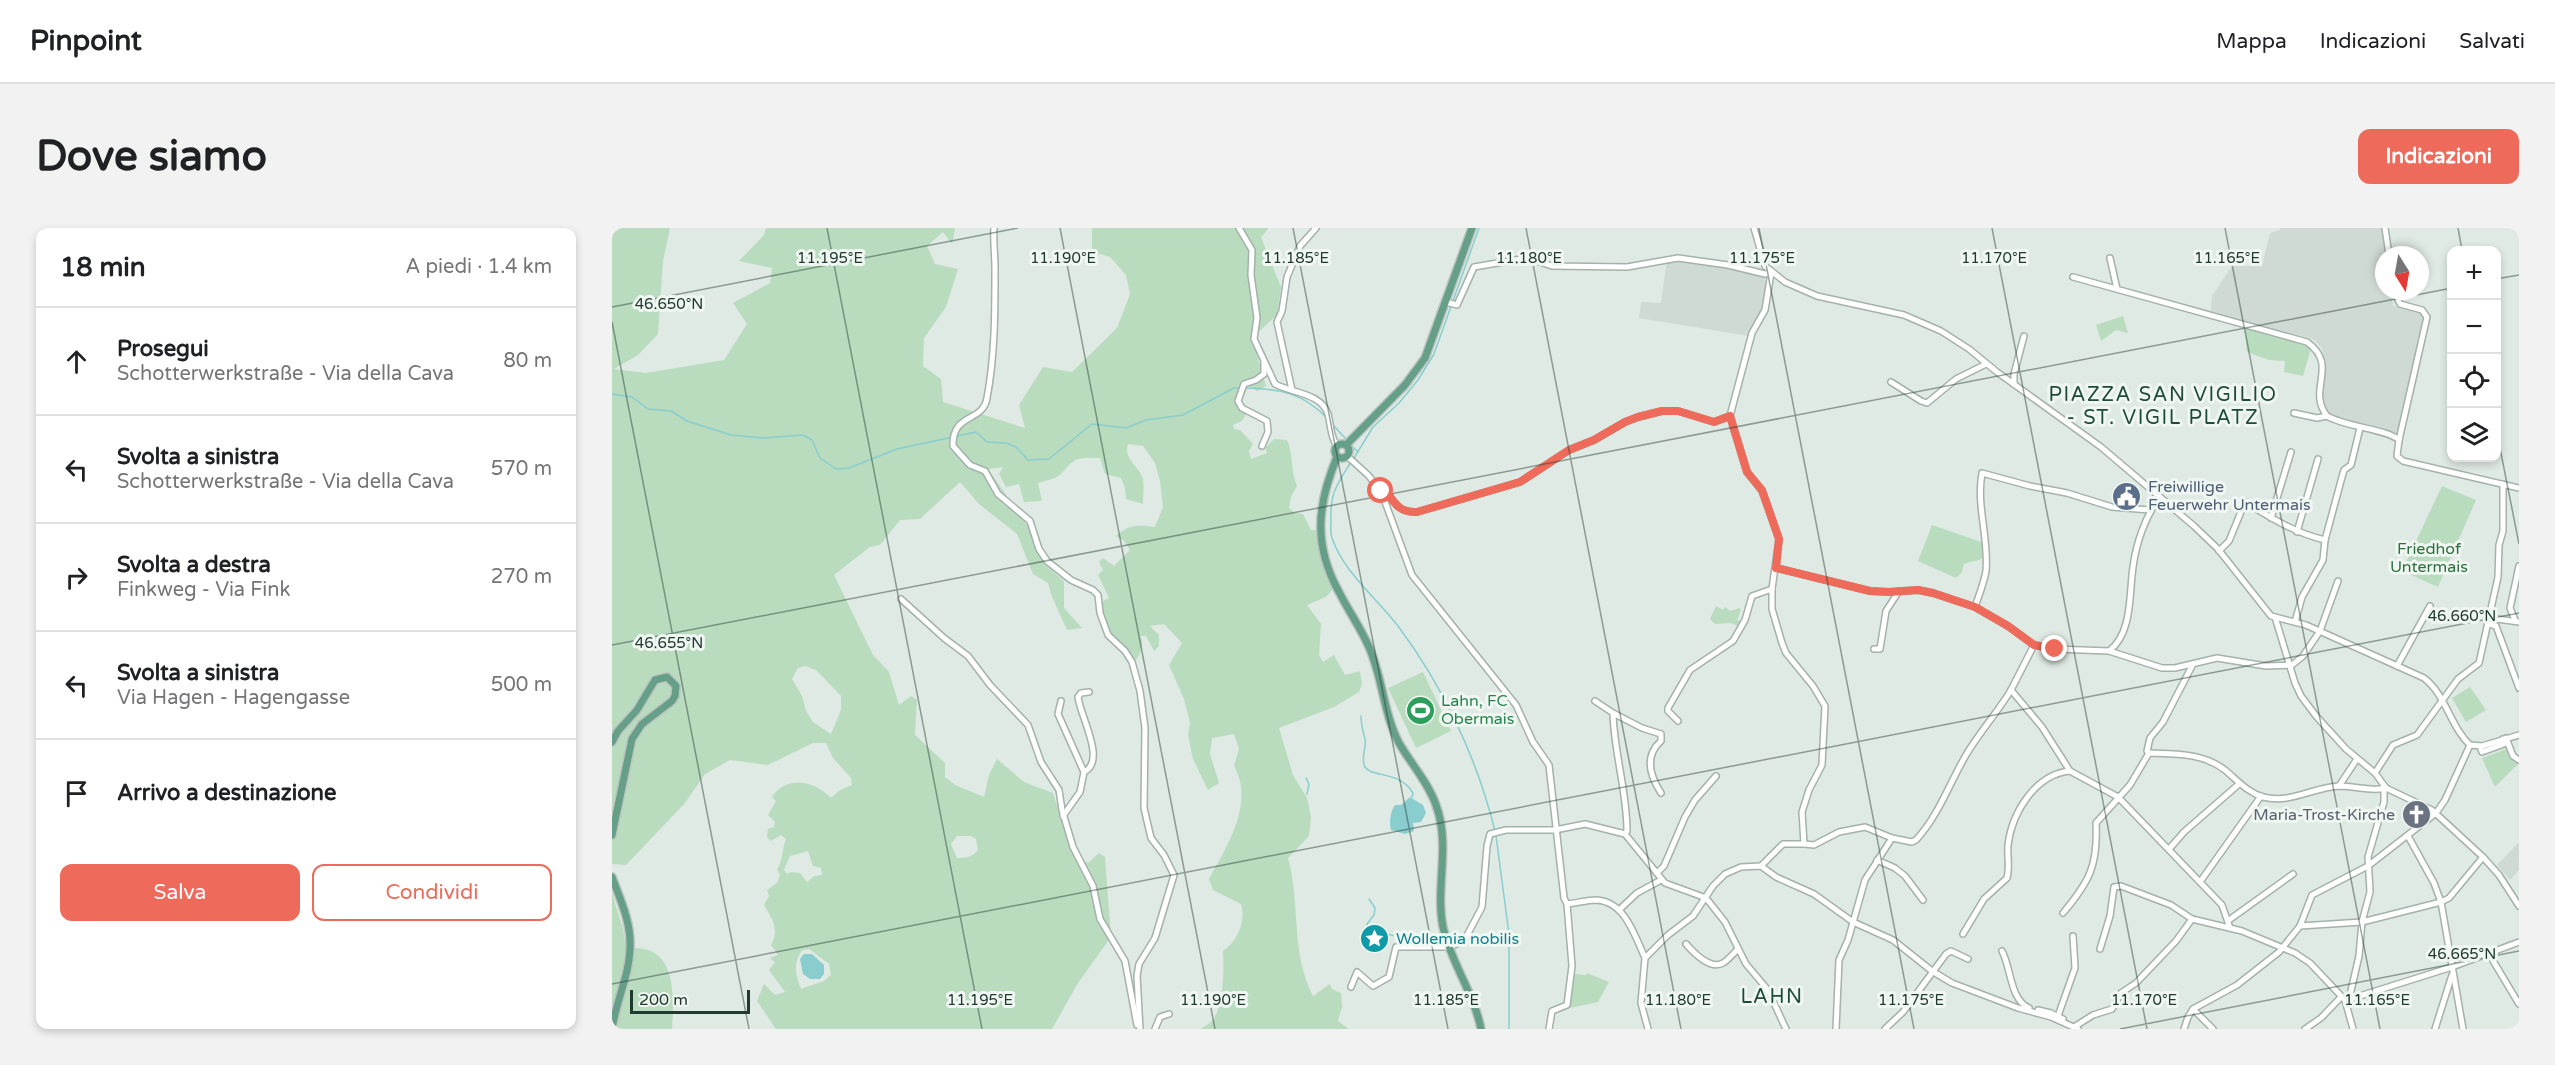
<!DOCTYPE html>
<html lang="it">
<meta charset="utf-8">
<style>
:root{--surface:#fff;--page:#f2f2f2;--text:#202124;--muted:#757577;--line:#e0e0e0;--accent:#ee6a5a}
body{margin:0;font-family:"Varela Round",sans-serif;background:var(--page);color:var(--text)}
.controls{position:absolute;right:18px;top:18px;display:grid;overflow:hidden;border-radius:12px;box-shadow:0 3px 9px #0003}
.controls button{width:54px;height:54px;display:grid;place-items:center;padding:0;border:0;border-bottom:2px solid var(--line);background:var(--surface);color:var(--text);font:30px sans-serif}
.compass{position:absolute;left:1763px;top:18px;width:54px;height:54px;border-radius:50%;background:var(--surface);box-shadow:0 3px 9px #0003;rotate:169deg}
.scale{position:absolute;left:18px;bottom:15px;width:120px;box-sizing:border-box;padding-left:6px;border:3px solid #213a30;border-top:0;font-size:16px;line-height:21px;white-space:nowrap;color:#213a30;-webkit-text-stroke:4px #f0f7f3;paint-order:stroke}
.stop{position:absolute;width:18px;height:18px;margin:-14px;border:4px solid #ee6a5a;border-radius:50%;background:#fff}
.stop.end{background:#ee6a5a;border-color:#fff;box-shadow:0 2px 6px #0008}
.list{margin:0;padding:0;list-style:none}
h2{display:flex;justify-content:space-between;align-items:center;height:78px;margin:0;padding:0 24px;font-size:26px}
h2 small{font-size:20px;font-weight:400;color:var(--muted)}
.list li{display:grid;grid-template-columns:39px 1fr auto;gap:18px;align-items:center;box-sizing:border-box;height:108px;padding:0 24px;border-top:2px solid var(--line)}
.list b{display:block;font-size:22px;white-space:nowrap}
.list p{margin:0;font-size:20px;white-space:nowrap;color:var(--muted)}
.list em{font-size:20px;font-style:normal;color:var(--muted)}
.actions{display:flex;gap:12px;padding:18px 24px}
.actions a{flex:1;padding:14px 0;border:2px solid var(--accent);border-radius:12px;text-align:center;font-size:21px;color:var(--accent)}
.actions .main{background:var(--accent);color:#fff}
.icon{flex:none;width:33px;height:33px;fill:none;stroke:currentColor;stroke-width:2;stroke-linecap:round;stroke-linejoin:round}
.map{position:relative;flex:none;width:1907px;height:801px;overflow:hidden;border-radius:12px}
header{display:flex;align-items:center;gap:36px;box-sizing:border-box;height:84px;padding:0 30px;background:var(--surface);border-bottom:2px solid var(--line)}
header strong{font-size:28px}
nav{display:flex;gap:33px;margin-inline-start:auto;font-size:21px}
.intro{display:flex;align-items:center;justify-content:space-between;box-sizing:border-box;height:144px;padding:0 36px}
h1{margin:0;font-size:42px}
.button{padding:15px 27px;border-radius:12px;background:var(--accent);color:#fff;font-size:21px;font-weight:700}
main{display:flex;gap:36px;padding:0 36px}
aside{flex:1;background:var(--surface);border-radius:12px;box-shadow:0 3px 9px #0003}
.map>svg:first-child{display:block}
</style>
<header>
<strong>Pinpoint</strong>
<nav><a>Mappa</a><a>Indicazioni</a><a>Salvati</a></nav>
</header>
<div class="intro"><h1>Dove siamo</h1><a class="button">Indicazioni</a></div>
<main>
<aside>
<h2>18 min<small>A piedi · 1.4 km</small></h2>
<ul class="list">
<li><svg class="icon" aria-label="ahead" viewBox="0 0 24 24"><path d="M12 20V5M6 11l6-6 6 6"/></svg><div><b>Prosegui</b><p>Schotterwerkstraße - Via della Cava</p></div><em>80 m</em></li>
<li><svg class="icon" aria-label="left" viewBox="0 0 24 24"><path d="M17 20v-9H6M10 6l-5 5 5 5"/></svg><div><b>Svolta a sinistra</b><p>Schotterwerkstraße - Via della Cava</p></div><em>570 m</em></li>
<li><svg class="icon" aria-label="right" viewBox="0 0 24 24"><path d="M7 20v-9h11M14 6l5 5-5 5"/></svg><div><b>Svolta a destra</b><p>Finkweg - Via Fink</p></div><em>270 m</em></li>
<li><svg class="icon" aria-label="left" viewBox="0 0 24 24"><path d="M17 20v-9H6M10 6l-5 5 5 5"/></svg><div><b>Svolta a sinistra</b><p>Via Hagen - Hagengasse</p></div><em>500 m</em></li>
<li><svg class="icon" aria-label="arrive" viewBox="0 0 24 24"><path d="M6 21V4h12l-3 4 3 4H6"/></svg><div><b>Arrivo a destinazione</b></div></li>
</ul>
<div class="actions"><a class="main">Salva</a><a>Condividi</a></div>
</aside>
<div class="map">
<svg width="1907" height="801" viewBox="0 0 1907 801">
<rect width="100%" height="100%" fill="#e0eae4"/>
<g fill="#cedad3">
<path d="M1668 0H1772L1775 27H1772V63H1779L1781 78 1810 86 1812 93 1787 201 1783 205 1722 190 1717 186 1709 171 1714 133 1709 119 1701 111 1599 83 1600 68 1620 38H1650L1658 5 1668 2Z"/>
<path d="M1067 31 1114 37 1151 47 1156 59 1153 73 1137 108 1027 90 1029 74 1049 75 1055 32Z"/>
<path d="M1907 614V642L1898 652 1885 637Z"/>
</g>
<g fill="#b9dbbe" fill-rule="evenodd">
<path d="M0 0H58L51 33 46 106 26 127 2 141 34 145 112 132 135 96 121 75 158 55 160 40 127 33 152 7 154 0H343L340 16 331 4 315 18 323 36 346 41 334 79 312 110 311 138 329 151 331 174 413 200 407 177 431 139 460 144 505 100 518 66 514 47 498 29 488 26 473 30 480 21V0H657L649 9 669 59 665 87 640 110 654 158 645 163 636 157 632 168 623 173 634 186 630 193 621 197 622 201 628 202 641 216 637 223 639 231 655 225 653 220 662 211 675 212C682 227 678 243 685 258L679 269 677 280 683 285 691 286 699 302H704L710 336 721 361 714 369 695 377 709 396 707 427 711 434 722 427 733 447 748 443 750 456 747 464 722 479 667 500 681 547 695 570 699 589 697 608 676 630C689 676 678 724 701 768L718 756 720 761 729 765 730 779 726 793 737 801H588C591 799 597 796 600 793 612 779 612 741 611 723 626 713 634 693 629 676L601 662 597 651C615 618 643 575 622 538L627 521 622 506 600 510 598 526 607 555 596 562 581 531 576 507 578 495 572 471 557 437 570 415 552 396 538 398 547 407V418L542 423 534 408H529C532 419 528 430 519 436L501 416 489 378 491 373 497 370 486 347 491 342 487 334 491 330 502 338 518 322 512 313 504 308C517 296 526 297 543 299L551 279 548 253 543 235 531 218 516 216C511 231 528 239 531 251 532 259 531 268 531 276L514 271 513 260 509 250 493 246 488 230C463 230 465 228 449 246 444 251 432 253 426 255L430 273 412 274 407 256 394 259 387 246 391 239 376 241 395 268 391 276 406 286 418 300 422 318 432 336 452 353V380L470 400 455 402 440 369 436 355 421 346 405 306 367 276 348 254 308 291 288 292 268 317 258 319 222 347 261 427 277 444 287 477 299 468 305 472 303 507 333 535V549L343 557 372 569 377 547 385 531 412 554 441 565 461 626 476 635 487 625 493 629 499 709 466 755 440 801H164L145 773 152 756 163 767 173 764 157 742 163 734 158 730 166 727 159 717C168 701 160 691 152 677L157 668 155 662 166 654 168 647 165 641C171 633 170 621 174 611L169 607 159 613 155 609 156 601 162 599 163 594 156 587 164 573 160 569C174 547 202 552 219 570L228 562 240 557 239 550 221 530 214 515H201L156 537 118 532 93 546 73 575 14 637 0 636ZM193 438 204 442 229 468V482L219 506 201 494 194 483 190 468 180 451 186 440ZM345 608H359L364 611 366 622C361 629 353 630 345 630L339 616ZM196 623 201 638 209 640 210 647 202 648 195 654 188 645 179 644 175 646 172 642 178 628ZM197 721 217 736 219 747 212 753 189 761C183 746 181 736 190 722Z"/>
<path d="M1511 88 1516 105 1504 102 1489 113 1484 97Z"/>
<path d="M1633 99 1677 111 1699 120 1691 148 1672 144 1673 133 1657 132 1635 124Z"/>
<path d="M1830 258 1864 272 1826 359 1790 343Z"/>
<path d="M1320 297 1372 315C1375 337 1366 330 1352 336L1350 344 1344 350 1306 333Z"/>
<path d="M1104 378 1111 382 1113 379 1118 383 1127 380 1129 382 1125 392 1131 394 1127 398 1118 395 1103 396 1098 391Z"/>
<path d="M811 444 839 503 804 520 776 460Z"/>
<path d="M1858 459 1874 482 1854 494 1840 470Z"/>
<path d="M1897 520 1907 535 1883 559 1870 530Z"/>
<path d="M0 665 11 701 14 721C65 713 62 766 60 801H0Z"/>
<path d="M975 745 997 754 986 774 958 780 959 752 961 746 974 747Z"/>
</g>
<g fill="#89cdcf">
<path d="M798 569 811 577 814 585 809 594 801 595 802 603 793 606 779 602C777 594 778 584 783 577H789Z"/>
<path d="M192 726H200L212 737V746L208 751H198L191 746 188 731Z"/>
</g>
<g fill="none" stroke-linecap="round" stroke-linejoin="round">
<g stroke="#89cdcf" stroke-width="1.5">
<path d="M634 160C669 161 691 165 716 191"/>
<path d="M0 166 20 169 36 181 59 183 75 193 119 207 151 210 191 207 200 212 208 230 224 241 237 240 285 221 341 209"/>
<path d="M721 197 734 211"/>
<path d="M345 208 364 204 375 214 394 215 404 219 416 232 437 231 480 196 514 200 534 192 571 187 622 160H629"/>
<path d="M739 217 746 224"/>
<path d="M742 230 761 199 787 175 806 152 822 126 867 0"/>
<path d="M739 234C725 257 718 264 719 292 719 298 718 305 720 310 732 345 764 369 786 398 831 458 865 530 883 603"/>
<path d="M749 488C749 497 751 503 753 511 755 520 748 531 753 539 760 550 787 542 801 565L800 569"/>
<path d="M694 550 697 556 695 566"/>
<path d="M884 608 897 706V801"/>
<path d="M757 671 763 680 762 687 755 696 758 702 788 709"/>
</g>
<defs>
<g id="minor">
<path d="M382 0C381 14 383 27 383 41 383 84 383 127 375 170 371 195 340 184 341 218L358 237 373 243 386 266 418 293 427 321 435 333 459 352 481 362 486 367 488 385 496 407 513 423 520 434 528 463 533 500 532 580 539 610 552 627 562 647 543 710 527 736 525 748 528 801"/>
<path d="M627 0 640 22 639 47 645 90 642 111 663 156C680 165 709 165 716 186 719 197 718 208 725 218"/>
<path d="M1142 0 1153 38 1173 54 1205 68 1292 87 1329 103 1357 121 1385 144 1489 219 1582 298 1606 321 1659 388 1694 397 1812 450C1834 467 1838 498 1858 517L1870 518 1907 507"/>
<path d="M1773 0 1777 27"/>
<path d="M1498 30 1505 61"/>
<path d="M1461 49 1695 114C1728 138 1694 161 1715 188 1733 199 1775 201 1787 212"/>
<path d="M1782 63 1788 76 1810 82 1815 89 1787 212 1785 228 1791 233 1907 260"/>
<path d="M1279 154 1309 173 1315 175 1344 151 1374 136"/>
<path d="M1402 156V146L1412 108"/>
<path d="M680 162 665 94 670 83 675 49 688 18 704 0"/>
<path d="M1682 185 1705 190 1715 188"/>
<path d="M1118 188 1135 244 1150 263 1167 311 1160 361V381L1170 415 1174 425 1201 458 1213 478 1210 537 1197 562 1190 584 1192 616H1171L1149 638"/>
<path d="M650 218 656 204 655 193 630 180 626 173 632 156 644 152 652 146V134"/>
<path d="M735 228 756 247 769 263 800 347 904 477 921 514 937 537 952 670 955 676 960 738 955 777 940 783 937 801"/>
<path d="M769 263H774C783 276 788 285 805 284L908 254 957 222 982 212 1013 194 1026 189 1050 183H1066L1102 194 1118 188 1140 105 1153 82 1159 45 1153 46 1116 37 1066 30 1015 39 940 38 922 32 909 31 862 39 845 77 834 74"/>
<path d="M1659 290 1679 224"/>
<path d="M1685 304 1706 231"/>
<path d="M1607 323 1617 313 1633 274C1659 290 1683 305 1713 312"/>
<path d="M1164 340 1258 363 1277 364 1306 362 1321 365 1363 379 1396 398 1422 417 1443 421 1497 423 1550 440H1563L1605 430 1654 438 1680 437 1691 428 1708 403 1726 353"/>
<path d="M289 371 332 410 356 428 378 457 416 497 429 534 447 562 450 582 461 619 481 658 488 691 513 733 525 797"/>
<path d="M1363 379C1367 367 1372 355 1374 343 1377 310 1364 278 1370 245L1418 258 1455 265 1500 279 1538 282"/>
<path d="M1663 389 1683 455 1689 468 1704 488 1734 521 1763 545 1774 560 1820 582 1871 629 1887 647 1907 678"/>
<path d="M1878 390 1907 394"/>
<path d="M1903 392 1898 380 1907 338"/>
<path d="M1683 394 1690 369 1711 332 1713 312 1730 249 1732 242 1739 237 1748 200"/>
<path d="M1877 396 1884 398 1907 460"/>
<path d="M1422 417 1399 462 1430 499 1458 543 1506 569 1610 677 1618 700"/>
<path d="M1262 421H1268L1274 383 1287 363"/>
<path d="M1497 423C1521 405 1517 365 1521 339 1524 316 1533 289 1547 270"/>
<path d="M1785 438 1818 378"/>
<path d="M449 473 446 486 472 544 468 564 451 588"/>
<path d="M983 473 1001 485C1002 525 1015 563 1015 603L1013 606"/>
<path d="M1001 485 1030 500 1049 506V513C1032 528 1038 548 1049 565"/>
<path d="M1066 493 1056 483V480L1078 442 1121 413 1133 392 1140 368 1160 361"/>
<path d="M1894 510 1901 528 1907 532"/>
<path d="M1868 518 1870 524 1892 516 1891 511"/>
<path d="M1537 525 1535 523 1538 510 1551 494 1580 438"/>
<path d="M472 544C495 533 468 488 466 469L469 465 477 464"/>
<path d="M1763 545 1781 517 1805 507 1846 451 1867 435 1886 349 1887 317 1891 303V256"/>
<path d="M1727 558 1745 531"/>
<path d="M1796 608 1822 655 1829 674 1851 801"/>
<path d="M1192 616 1202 617 1227 604 1253 599 1280 610 1300 614 1304 612C1327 587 1337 556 1354 527 1367 505 1385 485 1399 462"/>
<path d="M1558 620 1572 604 1627 556"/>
<path d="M1265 632 1283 640 1293 648 1311 672"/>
<path d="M1045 645 1052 638 1073 589 1083 572 1104 548"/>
<path d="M1588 654 1649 568"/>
<path d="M955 676C965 675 975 672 984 672 1013 673 1023 708 1033 730"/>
<path d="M1007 682 1025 665 1049 652"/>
<path d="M1451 685C1478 653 1486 637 1484 595L1518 557 1537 525C1564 526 1591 525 1613 542 1625 552 1635 564 1651 569 1679 576 1701 559 1728 558 1744 558 1759 564 1774 560"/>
<path d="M1617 692 1681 646"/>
<path d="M1688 698 1750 694 1829 674 1837 670 1871 629"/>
<path d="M1351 706 1372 671 1395 650C1398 639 1395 628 1396 617 1400 584 1424 546 1458 543"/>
<path d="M1074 716C1081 724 1098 742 1111 735 1116 732 1121 726 1125 722"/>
<path d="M1488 721 1498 688 1502 659 1509 658 1559 677 1580 691 1630 703 1683 725 1698 735 1733 772 1741 801"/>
<path d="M1390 723C1399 739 1398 772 1417 780"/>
<path d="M1877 726 1907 776"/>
<path d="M739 759 745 744 761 758 777 749 784 719H837L852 713 870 679 875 618 878 606 894 602H943L973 596 1013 606 1053 655 1094 670 1113 694 1134 736 1156 762 1174 801"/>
<path d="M1733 772 1738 767 1747 728 1750 694 1758 664 1756 629 1772 574V560"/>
<path d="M1735 772 1840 739 1907 714"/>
<path d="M1581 781 1601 801"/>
<path d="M1426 782 1439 785 1451 791"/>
<path d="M1446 788 1463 740 1461 708"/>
<path d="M1462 799 1481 787 1500 781 1509 765 1524 755 1564 713 1580 691"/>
<path d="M543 801 548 789 557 786"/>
<path d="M1036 801 1029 775 1033 730 1056 707 1081 688 1101 658 1113 646 1129 639 1149 638 1164 649 1202 666 1241 694 1281 712 1320 743 1340 755 1406 780 1439 789 1466 801"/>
<path d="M1224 801 1227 732 1236 712 1253 652 1280 610"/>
<path d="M1273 801 1291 784 1334 726 1339 723 1356 731"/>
<path d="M1572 801 1576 789 1581 781 1625 757 1667 724 1688 698 1700 667 1756 638 1824 585 1833 572 1858 517"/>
<path d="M1693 801 1709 790 1729 769"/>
<path d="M1823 801 1840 747"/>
</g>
<g id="major">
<circle cx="730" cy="223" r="7"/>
<path d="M734 217 793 157 813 130 860 0"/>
<path d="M725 229C705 277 701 317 727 364 737 384 751 403 759 424 771 454 772 486 787 515 799 536 816 554 824 577 839 618 823 658 831 699 839 735 862 765 869 801"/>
<path d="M0 514 6 503 25 482 43 452 55 449 64 458 63 468 60 473 30 496 20 511 0 607"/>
<path d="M0 649C8 671 19 694 18 718 18 746 4 773 0 801"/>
</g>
</defs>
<use href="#minor" stroke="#a3b2aa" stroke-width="8"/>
<use href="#major" stroke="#bcc4c1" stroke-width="10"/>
<use href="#minor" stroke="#fff" stroke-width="5"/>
<use href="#major" stroke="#659f88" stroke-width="7"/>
</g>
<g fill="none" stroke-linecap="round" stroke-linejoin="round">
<path stroke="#ee6a5a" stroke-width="8" d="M769 263H774C783 276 788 285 805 284L908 254 957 222 982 212 1013 194 1026 189 1050 183H1066L1102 194 1118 188 1135 244 1150 262 1167 311 1164 340 1258 363 1277 364 1306 362 1321 365 1363 379 1396 398 1422 417 1443 421"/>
</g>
<path fill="none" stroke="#213a30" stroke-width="1.5" stroke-opacity="0.45" d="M215 0 370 801M448 0 603 801M681 0 836 801M914 0 1069 801M1147 0 1302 801M1380 0 1535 801M1613 0 1768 801M1846 0 1850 22M1884 51 1907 47M0 79 406 0M0 94 137 801M1884 200 1907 316M0 417 1840 60M0 756 1907 385M1508 801 1907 723"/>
<defs>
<symbol id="civic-disc" viewBox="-11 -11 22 22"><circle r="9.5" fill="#5c6f8a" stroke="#f0f7f3"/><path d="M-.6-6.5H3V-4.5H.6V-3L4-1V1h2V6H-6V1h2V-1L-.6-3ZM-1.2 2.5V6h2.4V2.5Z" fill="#fff"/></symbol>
<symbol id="stadium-disc" viewBox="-11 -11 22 22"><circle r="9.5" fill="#2e9e5b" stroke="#f0f7f3"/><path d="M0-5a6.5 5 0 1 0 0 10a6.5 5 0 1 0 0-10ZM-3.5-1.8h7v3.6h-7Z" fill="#fff"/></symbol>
<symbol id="church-disc" viewBox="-11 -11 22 22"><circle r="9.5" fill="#6b7280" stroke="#f0f7f3"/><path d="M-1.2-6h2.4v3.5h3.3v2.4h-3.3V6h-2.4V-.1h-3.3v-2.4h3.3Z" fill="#fff"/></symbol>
<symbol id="sight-disc" viewBox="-11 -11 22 22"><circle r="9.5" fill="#0f9aa8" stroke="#f0f7f3"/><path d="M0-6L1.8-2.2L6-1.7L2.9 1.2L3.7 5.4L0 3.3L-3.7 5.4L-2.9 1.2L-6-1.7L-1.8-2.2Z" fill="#fff"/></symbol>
</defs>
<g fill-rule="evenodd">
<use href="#civic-disc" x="1498" y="252" width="33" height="33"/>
<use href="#stadium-disc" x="792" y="466" width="33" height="33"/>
<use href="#church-disc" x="1788" y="570" width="33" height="33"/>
<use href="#sight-disc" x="746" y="694" width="33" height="33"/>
</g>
<g text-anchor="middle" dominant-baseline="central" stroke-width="6" stroke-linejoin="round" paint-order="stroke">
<g font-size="16" fill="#4e5e75" stroke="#f0f7f3" text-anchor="start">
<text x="1536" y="259">Freiwillige<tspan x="1536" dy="18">Feuerwehr Untermais</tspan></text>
</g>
<g font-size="16" fill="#2c703d" stroke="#f0f7f3">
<text x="1817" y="321">Friedhof<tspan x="1817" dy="18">Untermais</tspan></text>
</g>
<g font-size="16" fill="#27864d" stroke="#f0f7f3" text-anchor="start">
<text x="829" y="473">Lahn, FC<tspan x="829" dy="18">Obermais</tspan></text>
</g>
<g font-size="16" fill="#5b616d" stroke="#f0f7f3" text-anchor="end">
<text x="1783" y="587">Maria-Trost-Kirche</text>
</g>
<g font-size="16" fill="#0d838f" stroke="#f0f7f3" text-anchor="start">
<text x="784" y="711">Wollemia nobilis</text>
</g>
<g font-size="20" letter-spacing="1.5" fill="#1e4b3a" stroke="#f0f7f3">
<text x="1551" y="167">PIAZZA SAN VIGILIO<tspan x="1551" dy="23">- ST. VIGIL PLATZ</tspan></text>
<text x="1160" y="769">LAHN</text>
</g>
</g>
<g font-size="15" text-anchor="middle" fill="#213a30" stroke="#f0f7f3" stroke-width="6" stroke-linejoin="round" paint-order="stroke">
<text x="218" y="35">11.195°E</text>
<text x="451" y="35">11.190°E</text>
<text x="684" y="35">11.185°E</text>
<text x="917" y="35">11.180°E</text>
<text x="1150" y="35">11.175°E</text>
<text x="1382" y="35">11.170°E</text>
<text x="1615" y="35">11.165°E</text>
<text x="57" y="81">46.650°N</text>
<text x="1850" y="393">46.660°N</text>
<text x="57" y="420">46.655°N</text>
<text x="1850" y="731">46.665°N</text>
<text x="368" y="777">11.195°E</text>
<text x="601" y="777">11.190°E</text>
<text x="834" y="777">11.185°E</text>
<text x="1066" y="777">11.180°E</text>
<text x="1299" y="777">11.175°E</text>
<text x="1532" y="777">11.170°E</text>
<text x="1765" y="777">11.165°E</text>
</g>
</svg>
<div class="controls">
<button>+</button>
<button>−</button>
<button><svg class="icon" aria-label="locate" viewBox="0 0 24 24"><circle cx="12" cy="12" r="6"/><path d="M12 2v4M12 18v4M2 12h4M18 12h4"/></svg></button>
<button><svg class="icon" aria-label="layers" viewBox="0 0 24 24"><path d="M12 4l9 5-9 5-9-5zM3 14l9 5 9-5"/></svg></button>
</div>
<svg class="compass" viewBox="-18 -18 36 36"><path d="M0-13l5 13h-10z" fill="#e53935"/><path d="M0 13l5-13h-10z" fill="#757577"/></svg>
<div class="scale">200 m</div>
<div class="stop" style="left:769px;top:263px"></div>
<div class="stop end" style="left:1443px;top:421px"></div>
</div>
</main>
